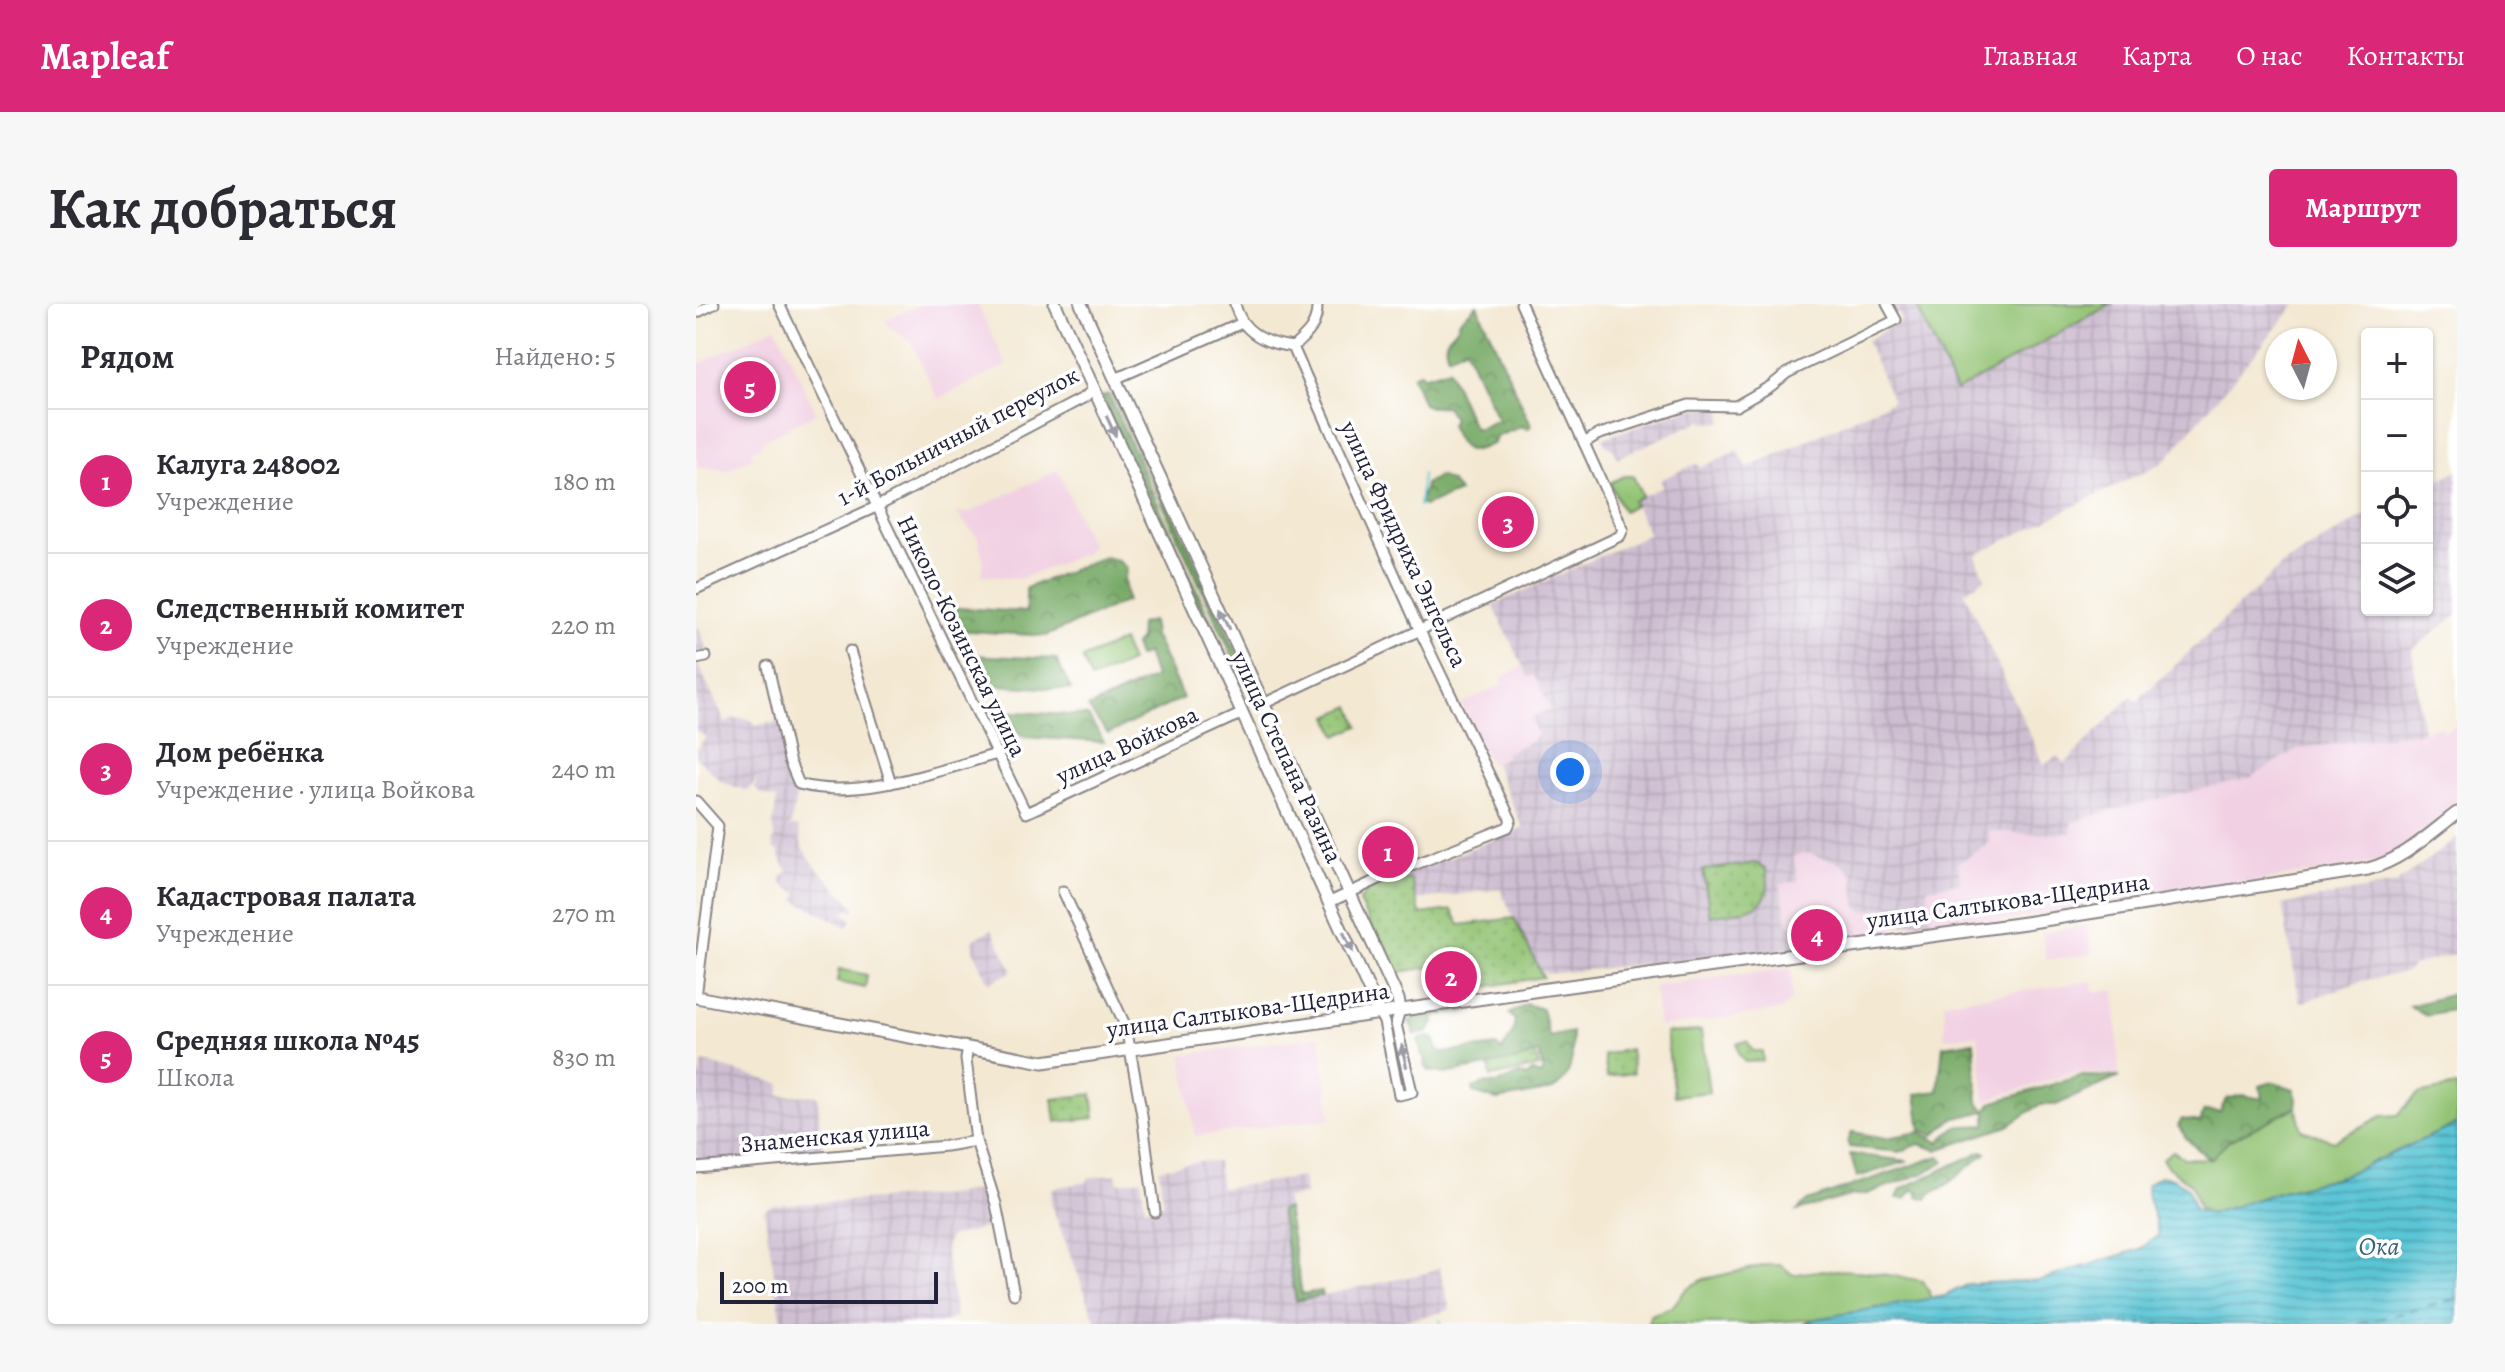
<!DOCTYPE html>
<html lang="ru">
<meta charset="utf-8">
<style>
:root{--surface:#fff;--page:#f7f7f7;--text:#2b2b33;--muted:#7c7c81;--line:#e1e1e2;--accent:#db2777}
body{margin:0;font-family:Alegreya,serif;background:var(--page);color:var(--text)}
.controls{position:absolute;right:24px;top:24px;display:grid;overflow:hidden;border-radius:8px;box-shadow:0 2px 6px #0004}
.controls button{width:72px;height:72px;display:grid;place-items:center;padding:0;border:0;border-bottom:2px solid var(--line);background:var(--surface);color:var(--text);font:40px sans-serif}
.compass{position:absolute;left:1569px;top:24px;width:72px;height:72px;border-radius:50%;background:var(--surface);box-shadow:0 2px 6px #0004;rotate:354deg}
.scale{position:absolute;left:24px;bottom:20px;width:218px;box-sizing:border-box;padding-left:8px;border:4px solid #22223b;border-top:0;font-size:22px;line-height:28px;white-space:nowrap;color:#22223b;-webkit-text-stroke:6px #fff;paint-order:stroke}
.you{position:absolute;left:874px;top:468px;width:28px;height:28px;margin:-20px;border:6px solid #fff;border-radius:50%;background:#1a73e8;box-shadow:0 0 0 12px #1a73e833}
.badge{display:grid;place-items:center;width:52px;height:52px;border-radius:50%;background:var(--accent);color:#fff;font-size:26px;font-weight:700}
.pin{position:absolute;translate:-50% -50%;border:4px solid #fff;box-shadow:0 2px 8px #0006}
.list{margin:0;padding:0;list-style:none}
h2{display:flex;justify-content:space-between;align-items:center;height:104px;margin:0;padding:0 32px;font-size:34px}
h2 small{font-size:26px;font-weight:400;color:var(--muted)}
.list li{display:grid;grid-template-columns:52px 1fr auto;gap:24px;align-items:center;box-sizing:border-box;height:144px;padding:0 32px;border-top:2px solid var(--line)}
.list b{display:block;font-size:30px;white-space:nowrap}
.list p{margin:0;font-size:26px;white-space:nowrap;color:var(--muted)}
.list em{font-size:26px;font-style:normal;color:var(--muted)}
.icon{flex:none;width:44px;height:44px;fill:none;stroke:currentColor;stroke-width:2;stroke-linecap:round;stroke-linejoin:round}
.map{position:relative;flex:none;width:1761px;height:1020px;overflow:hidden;border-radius:8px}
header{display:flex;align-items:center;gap:48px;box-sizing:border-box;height:112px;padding:0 40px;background:var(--accent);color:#fff}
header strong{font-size:38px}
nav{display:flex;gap:44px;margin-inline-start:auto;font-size:28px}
.intro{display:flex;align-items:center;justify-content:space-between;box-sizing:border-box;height:192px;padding:0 48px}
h1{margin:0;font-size:56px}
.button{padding:20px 36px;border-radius:8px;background:var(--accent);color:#fff;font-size:28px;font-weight:700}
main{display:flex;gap:48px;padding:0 48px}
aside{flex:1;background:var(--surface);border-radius:8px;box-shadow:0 2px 6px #0004}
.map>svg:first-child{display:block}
</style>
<header>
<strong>Mapleaf</strong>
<nav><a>Главная</a><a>Карта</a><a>О нас</a><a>Контакты</a></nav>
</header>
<div class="intro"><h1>Как добраться</h1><a class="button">Маршрут</a></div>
<main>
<aside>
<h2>Рядом<small>Найдено: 5</small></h2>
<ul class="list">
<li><span class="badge">1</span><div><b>Калуга 248002</b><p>Учреждение</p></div><em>180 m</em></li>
<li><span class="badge">2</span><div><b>Следственный комитет</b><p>Учреждение</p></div><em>220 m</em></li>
<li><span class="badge">3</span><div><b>Дом ребёнка</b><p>Учреждение · улица Войкова</p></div><em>240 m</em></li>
<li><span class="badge">4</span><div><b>Кадастровая палата</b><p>Учреждение</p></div><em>270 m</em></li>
<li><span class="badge">5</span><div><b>Средняя школа №45</b><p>Школа</p></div><em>830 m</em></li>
</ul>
</aside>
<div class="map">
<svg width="1761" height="1020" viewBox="0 0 1761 1020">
<defs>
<pattern id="industrial-grid" width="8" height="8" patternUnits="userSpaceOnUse" patternTransform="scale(2)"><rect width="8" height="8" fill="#cebed1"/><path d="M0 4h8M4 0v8" fill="none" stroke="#b1a3b4"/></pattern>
<pattern id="forest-crowns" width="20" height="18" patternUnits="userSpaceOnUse" patternTransform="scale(2)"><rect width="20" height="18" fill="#76a965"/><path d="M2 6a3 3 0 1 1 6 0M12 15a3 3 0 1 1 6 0" fill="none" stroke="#608954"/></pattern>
<pattern id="park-dots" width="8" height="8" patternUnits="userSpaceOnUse" patternTransform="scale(2)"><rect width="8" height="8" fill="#93c373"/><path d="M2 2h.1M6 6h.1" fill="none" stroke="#7ea764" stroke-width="1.8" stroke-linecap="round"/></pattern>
<pattern id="water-rules" width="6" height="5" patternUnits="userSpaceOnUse" patternTransform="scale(2)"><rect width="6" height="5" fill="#5ac5d5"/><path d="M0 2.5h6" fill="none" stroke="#4aa0ae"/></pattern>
</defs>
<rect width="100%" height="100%" fill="#fff"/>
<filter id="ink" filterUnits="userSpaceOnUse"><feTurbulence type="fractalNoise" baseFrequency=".0125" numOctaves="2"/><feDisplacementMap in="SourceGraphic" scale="16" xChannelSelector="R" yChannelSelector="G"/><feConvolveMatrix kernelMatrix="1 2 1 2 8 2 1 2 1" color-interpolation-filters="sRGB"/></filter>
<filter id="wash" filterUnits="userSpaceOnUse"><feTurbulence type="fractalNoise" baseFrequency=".006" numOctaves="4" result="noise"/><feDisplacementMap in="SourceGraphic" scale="32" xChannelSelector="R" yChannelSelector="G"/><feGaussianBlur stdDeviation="1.8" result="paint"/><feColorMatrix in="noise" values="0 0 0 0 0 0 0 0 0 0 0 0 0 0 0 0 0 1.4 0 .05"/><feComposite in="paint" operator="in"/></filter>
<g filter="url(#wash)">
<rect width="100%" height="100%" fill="#f3e8d2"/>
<g fill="#f1d0e3">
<path d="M225 0H281L311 61 242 95 215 38 192 21 190 16Z"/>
<path d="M80 23 120 109 66 137 65 142 55 147 58 153 31 166 0 163V61Z"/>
<path d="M362 166 395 242 387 250 324 275 286 271 287 255 282 234 260 209H272Z"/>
<path d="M827 363 832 373 838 370 854 406 835 415 843 430 834 438 810 449 811 453 794 460 765 400 808 380 805 374Z"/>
<path d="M1761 421V502L1698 552 1677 559 1498 587 1237 627 1235 622 1230 583 1264 579 1261 559 1293 540 1292 527 1335 530 1375 529V520L1428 503 1554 474 1602 445 1727 427 1745 422 1748 428Z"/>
<path d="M1112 549 1145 559 1157 570 1168 607 1195 603 1199 631 1100 644 1096 621H1093L1084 579 1102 576 1098 551Z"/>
<path d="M1391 621 1396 650 1350 656 1346 628Z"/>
<path d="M1095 664 1096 695 1086 706 963 723 958 682Z"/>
<path d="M1396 677 1399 688 1419 686 1423 771 1380 768 1289 797 1282 731 1249 734 1248 698Z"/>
<path d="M624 732 635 814 499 832 486 751Z"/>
</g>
<g fill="url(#industrial-grid)">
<path d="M1197 0H1220L1261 86 1415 0H1600L1468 158 1280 251 1289 275 1268 288 1348 461 1361 452 1369 460 1435 392 1441 397 1587 260 1671 210V306H1731V181L1761 167V311L1716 346 1727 427 1602 445 1554 474 1428 503 1375 519V529L1335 530 1293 527V540L1262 559 1264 579 1231 584 1235 617 1197 622 1195 603 1168 607 1161 603 1157 570 1145 559 1111 549 1098 552 1102 577 1084 580 1092 621H1096L1100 644 850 670 841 662 804 585 719 596 715 575 685 578 683 575 735 561 827 524 798 459 811 453 809 449 834 438 842 431 834 414 854 405 838 371 832 373 797 301 953 230 937 197 967 182 964 176 997 161 1002 160 1004 164 1042 146 1051 164 1197 97 1170 37 1206 16Z"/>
<path d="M1027 103 1026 118 1009 119 1006 116 921 154 917 145 909 140 907 134 994 105Z"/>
<path d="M0 315 11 349 1 359 30 420 36 414 53 415 61 421 83 418 102 485 94 523H102L106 543 120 563 160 604 157 608 152 605 148 609 156 616 151 623 99 596 102 590 86 580 85 573 92 567 84 554 82 545 78 546 76 537 79 536 77 519 81 495 67 491 58 484 62 475 52 486H48L26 478 0 453V446L10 433 0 427Z"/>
<path d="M1761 534V650L1717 661 1711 668 1666 677 1604 699 1586 601 1699 580Z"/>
<path d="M296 625 317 667 293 679 278 647 277 636Z"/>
<path d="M7 758 85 780 83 791 122 792 126 849 0 859V773H3Z"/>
<path d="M504 857 521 858 525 884 607 873 609 891 590 894 591 905 585 906 600 997 730 969 743 963 754 1005 740 1010 688 1020H401L355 900 356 884 392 878V874L420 870 422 879 445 875 449 904 467 901 463 865Z"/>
<path d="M284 886 289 887 298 922 253 933 249 945 260 1013 244 1020H86L68 906 77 901 254 891Z"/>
</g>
<g fill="#93c373" stroke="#5a7257" stroke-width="2">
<path d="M1220 0H1415L1260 87Z"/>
<path d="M928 172H937L946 192 937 197 939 201 927 207 914 179Z"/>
<path d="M426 337 435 358 395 375 386 355Z"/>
<path d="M143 665 171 671 169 684 141 678Z"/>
<path d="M1005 727 1013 788 978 792 970 729Z"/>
<path d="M1761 782V820L1646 872 1583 888 1514 910 1503 904 1496 881 1472 863 1466 855 1477 847 1488 854 1514 855 1532 837 1600 803 1606 826 1638 837 1686 812 1702 811 1722 790Z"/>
<path d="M1071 961H1085L1097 971C1139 961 1185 969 1227 977L1233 987 1234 995 1120 1015 1055 1020H952L955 1011 976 1003 991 984 1008 975Z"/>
</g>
<g fill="url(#forest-crowns)" stroke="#4c6650" stroke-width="2">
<path d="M781 1 835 121 832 125 826 122 800 133 798 139C769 152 767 148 754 121L757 115 750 102 734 103 727 100 716 72 724 68 727 73C735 69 743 69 752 65L777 123 781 125 802 116 769 44 752 52C743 29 761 33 764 16Z"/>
<path d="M422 88 560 390 555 392 416 90Z"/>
<path d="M412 90 550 395 546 397 406 93Z"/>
<path d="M743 172 755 178 763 188 728 202 724 200C724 192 729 188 729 180Z"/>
<path d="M408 253 421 256 431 264 428 275 431 297 350 332 259 326 247 303 330 308V284Z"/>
<path d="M456 317 458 331 487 394 412 430 392 404 459 373 451 349 442 353 438 341 443 337 444 320Z"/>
<path d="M272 351 360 355 375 386 299 381 288 371 274 366Z"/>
<path d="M303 407 392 412 408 438 327 433Z"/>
<path d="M1761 689V705L1730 711 1713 702Z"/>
<path d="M830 700 846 705 853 733 876 728V754L873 766 869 775 857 786 801 796 778 789 777 784 791 779 801 780 823 770 831 773 836 768 844 771 847 767 843 749 835 751 831 755 748 770 733 767 729 761 730 754 726 752 722 736 733 733 739 736 741 744 746 749 800 742 806 747 817 728 819 716 813 710Z"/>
<path d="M771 701 772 707 738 712V719L732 728 719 731 713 717 723 712 725 708Z"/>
<path d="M1278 738 1282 799 1290 806 1295 799 1384 772 1423 773 1360 801H1343L1312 822 1241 846 1223 840 1204 848 1153 843 1152 838 1156 828 1190 834 1224 828 1243 838C1267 815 1261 824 1290 821V807L1256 815 1238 831 1225 826 1220 790 1242 787 1247 742Z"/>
<path d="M1577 778 1598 785 1601 795 1600 803 1532 837 1514 856 1491 835 1482 822 1486 815 1504 818 1508 807 1524 808 1530 795 1546 791 1566 795 1564 782Z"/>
<path d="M1286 847 1290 849 1248 883 1235 889 1231 895 1221 892 1223 888 1216 886 1209 895 1201 894 1205 885Z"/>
<path d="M1154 850 1212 857 1161 873Z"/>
<path d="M1244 852 1249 857 1228 869 1168 891H1157L1101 907 1111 897Z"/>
<path d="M591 905 606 990 625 987 626 991 600 997 584 906Z"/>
</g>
<g fill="url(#park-dots)" stroke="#5a7257" stroke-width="2">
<path d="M655 402 663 422 641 432 633 412Z"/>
<path d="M1060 559 1069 564C1083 608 1046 606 1014 612L1007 566Z"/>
<path d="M715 575 724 610 756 606 764 621 818 614 847 673 788 683 780 656 698 669 663 598C673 578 695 577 715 575Z"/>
<path d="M1051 737 1057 747H1066L1067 757 1049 758 1043 750 1041 739Z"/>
<path d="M934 745 937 769 911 773 908 751Z"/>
<path d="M839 750 843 763 795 773 793 761 822 756Z"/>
<path d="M396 790 399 814 360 818 357 795Z"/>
</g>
<path fill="url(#water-rules)" stroke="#3e7488" stroke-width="2" d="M1761 820V1020H1107L1120 1015 1249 992 1272 980 1345 976 1444 945 1463 931 1452 893 1451 880 1464 872 1477 874 1492 884 1499 906 1514 910 1583 888 1646 872Z"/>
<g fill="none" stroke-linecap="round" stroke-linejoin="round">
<g stroke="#5ac5d5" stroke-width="2">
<path d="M723 202 726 170"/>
<path d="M744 1016 746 1020"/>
</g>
<path stroke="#386379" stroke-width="2" stroke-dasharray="10 8" stroke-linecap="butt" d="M1662 1020 1761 995"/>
</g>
</g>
<g filter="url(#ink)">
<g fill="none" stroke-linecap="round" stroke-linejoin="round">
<defs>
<g id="minor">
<path d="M83 0 330 509 547 409"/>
<path d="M539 0C545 28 570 40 597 43L723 325 815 516 812 523 683 575 634 598"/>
<path d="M0 9 18 0"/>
<path d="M597 43C612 30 622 21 621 0"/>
<path d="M419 75 546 19"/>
<path d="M888 139 901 131 993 101 1040 102 1075 82 1091 69 1200 16 1191 0"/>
<path d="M0 285 180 203 389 93 398 84"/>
<path d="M154 347 195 479"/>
<path d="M0 355 10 353"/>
<path d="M72 362 93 456 103 480C162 497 244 466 301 450"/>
<path d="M567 400 924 232 927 225 825 0"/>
<path d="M0 497 22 522 0 693"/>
<path d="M367 587 430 723 446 811 459 908"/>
<path d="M684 710 688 718 703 791 716 788 700 720 704 706"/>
<path d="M272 744 270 755 280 837 300 900 318 990"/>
<path d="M0 864 250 842 280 837"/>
</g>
<g id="major">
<path d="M359 0 684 710"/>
<path d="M385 0 702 695 704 706"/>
<path d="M0 693 347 758 844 686 1329 619 1672 565C1707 556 1733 530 1761 509"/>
</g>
</defs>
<use href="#minor" stroke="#8a8586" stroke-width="13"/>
<use href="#major" stroke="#8a8586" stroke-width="15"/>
<use href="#minor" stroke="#fff" stroke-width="9"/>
<use href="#major" stroke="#fff" stroke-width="11"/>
</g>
<defs><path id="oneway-solid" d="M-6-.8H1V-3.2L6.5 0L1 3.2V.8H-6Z" transform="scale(2)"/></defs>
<g fill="#9c9ca7">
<use href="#oneway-solid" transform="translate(415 122) rotate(65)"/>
<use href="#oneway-solid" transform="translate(529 315) rotate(-115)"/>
<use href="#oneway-solid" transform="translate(652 638) rotate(65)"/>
<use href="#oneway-solid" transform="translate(708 752) rotate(-103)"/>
</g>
</g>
<g text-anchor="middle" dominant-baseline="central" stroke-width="7" stroke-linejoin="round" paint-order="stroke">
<g font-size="24" fill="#22223b" stroke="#fff">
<text transform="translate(262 132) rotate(-28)">1-й Больничный переулок</text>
<text transform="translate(708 240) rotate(65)">улица Фридриха Энгельса</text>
<text transform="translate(266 332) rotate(64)">Николо-Козинская улица</text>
<text transform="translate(431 441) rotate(-25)">улица Войкова</text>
<text transform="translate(591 453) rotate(65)">улица Степана Разина</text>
<text transform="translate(1312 597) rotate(-8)">улица Салтыкова-Щедрина</text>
<text transform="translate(552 706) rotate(-8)">улица Салтыкова-Щедрина</text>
<text transform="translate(139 832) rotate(-5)">Знаменская улица</text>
</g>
<g font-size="26" font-style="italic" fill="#386379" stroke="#fff">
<text x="1683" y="942">Ока</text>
</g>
</g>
</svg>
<div class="controls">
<button>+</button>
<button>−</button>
<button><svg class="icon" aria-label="locate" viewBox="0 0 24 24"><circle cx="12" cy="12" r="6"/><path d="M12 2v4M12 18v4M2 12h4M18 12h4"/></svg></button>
<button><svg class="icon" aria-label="layers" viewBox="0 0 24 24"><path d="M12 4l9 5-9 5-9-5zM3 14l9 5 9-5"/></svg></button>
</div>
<svg class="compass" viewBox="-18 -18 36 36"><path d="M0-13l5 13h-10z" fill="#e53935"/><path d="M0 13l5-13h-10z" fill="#7c7c81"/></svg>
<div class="scale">200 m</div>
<div class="you"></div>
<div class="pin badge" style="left:692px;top:548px">1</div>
<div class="pin badge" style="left:755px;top:673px">2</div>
<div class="pin badge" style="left:812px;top:218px">3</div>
<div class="pin badge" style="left:1121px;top:631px">4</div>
<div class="pin badge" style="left:54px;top:83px">5</div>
</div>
</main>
